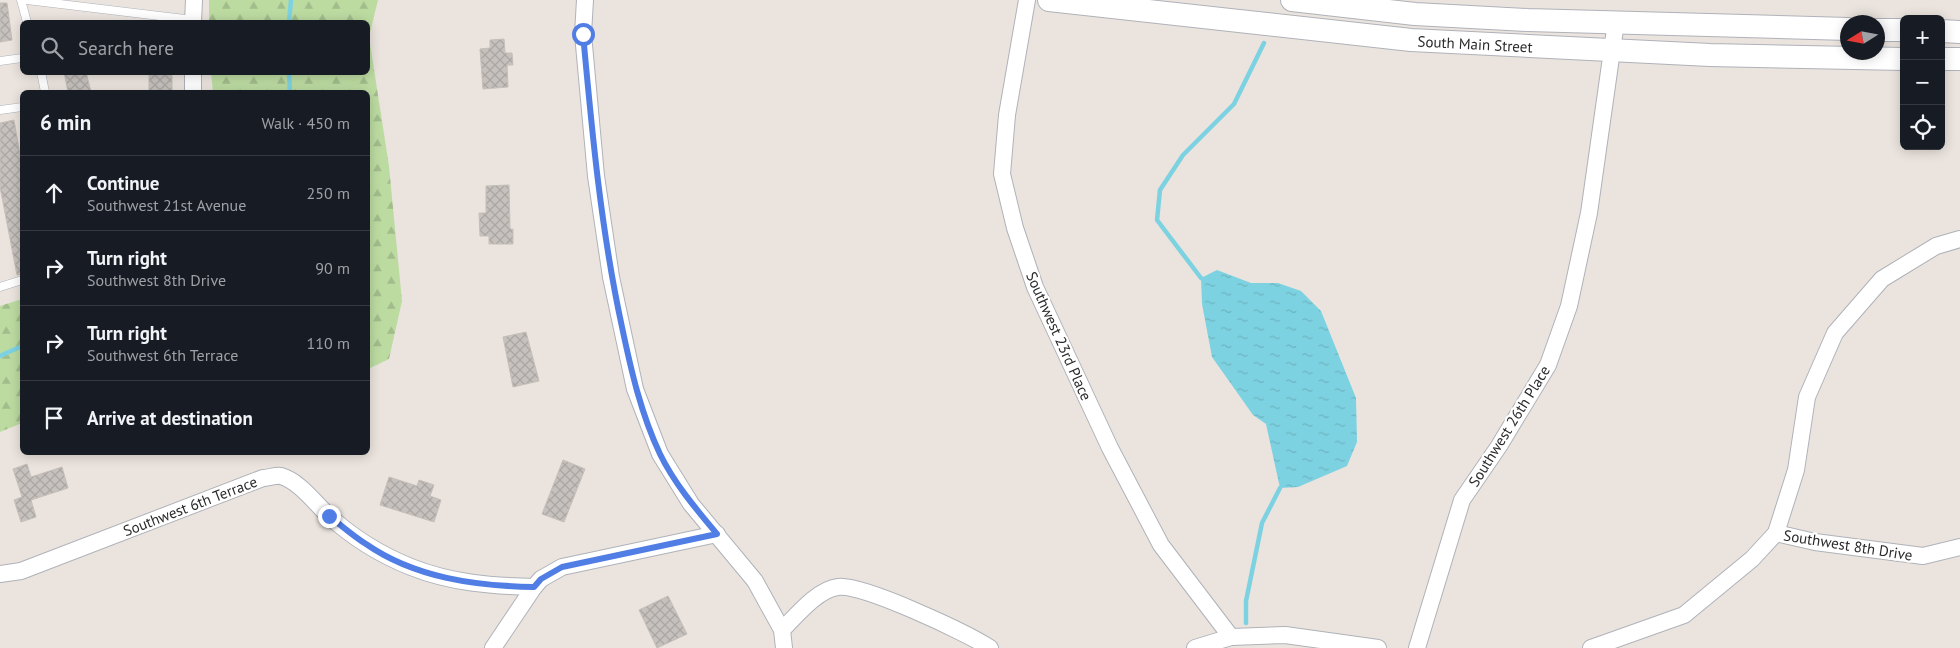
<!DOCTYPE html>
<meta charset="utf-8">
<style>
:root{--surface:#171b24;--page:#242831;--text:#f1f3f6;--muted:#9ea1a6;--line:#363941}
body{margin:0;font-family:"PT Sans",sans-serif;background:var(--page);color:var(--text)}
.controls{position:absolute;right:15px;top:15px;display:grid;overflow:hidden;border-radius:8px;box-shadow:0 2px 12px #0003}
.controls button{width:45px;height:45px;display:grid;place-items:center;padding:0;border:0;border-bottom:1px solid var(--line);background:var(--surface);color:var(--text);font:25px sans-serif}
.compass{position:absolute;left:1840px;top:15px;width:45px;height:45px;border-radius:50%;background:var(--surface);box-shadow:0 2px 12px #0003;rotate:259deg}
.stop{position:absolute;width:15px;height:15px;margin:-11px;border:4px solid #517ee5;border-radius:50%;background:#fff}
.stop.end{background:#517ee5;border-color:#fff;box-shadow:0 1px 5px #0008}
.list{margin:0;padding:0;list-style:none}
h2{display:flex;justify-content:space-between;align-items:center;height:65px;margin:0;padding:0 20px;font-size:21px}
h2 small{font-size:16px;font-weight:400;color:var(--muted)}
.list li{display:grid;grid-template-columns:32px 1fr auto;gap:15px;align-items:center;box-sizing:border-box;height:75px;padding:0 20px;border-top:1px solid var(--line)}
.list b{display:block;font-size:19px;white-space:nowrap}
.list p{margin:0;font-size:16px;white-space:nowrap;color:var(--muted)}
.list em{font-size:16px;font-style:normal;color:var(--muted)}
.icon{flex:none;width:28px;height:28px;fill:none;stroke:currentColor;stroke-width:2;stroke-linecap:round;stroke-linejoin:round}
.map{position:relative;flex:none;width:1960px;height:648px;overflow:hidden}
.search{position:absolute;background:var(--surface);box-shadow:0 2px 12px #0003;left:20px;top:20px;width:350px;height:55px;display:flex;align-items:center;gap:12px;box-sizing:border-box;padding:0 18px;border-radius:8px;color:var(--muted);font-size:19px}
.panel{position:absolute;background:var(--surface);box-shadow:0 2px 12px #0003;left:20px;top:90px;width:350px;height:365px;border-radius:8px}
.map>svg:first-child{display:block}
</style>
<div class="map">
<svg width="1960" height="648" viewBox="0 0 1960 648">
<defs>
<pattern id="forest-firs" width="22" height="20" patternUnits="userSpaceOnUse" patternTransform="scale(1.25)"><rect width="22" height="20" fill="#bcdba1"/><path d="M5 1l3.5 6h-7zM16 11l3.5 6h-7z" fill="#a2bc8b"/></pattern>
<pattern id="water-ripples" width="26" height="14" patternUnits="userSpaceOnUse" patternTransform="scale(1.25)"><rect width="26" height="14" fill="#7dd2e1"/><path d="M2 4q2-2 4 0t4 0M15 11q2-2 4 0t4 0" fill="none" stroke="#6cb4c1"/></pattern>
<pattern id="building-cross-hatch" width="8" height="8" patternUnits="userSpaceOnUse" patternTransform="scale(1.25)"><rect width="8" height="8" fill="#c6c1bd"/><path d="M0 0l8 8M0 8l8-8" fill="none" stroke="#aaa6a3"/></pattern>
</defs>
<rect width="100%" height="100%" fill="#ebe4de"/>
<g fill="url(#forest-firs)">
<path d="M209 0H378L369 37 389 166 402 301 389 359 368 369V92H213L211 73 368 72V22H209Z"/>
<path d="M22 299V423L0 432V306Z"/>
</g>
<path fill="url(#water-ripples)" d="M1217 270 1251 283H1278L1301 291 1321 311 1356 398 1357 442 1347 466 1298 487 1280 488 1266 424 1253 415 1212 357 1202 304 1201 278Z"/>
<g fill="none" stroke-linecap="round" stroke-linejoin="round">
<g stroke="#7dd2e1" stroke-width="4.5">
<path d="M289 22 291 0"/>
<path d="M289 72 290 92"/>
<path d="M1201 278 1157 220 1160 190 1183 155 1234 104 1264 43"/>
<path d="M0 356 22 346"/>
<path d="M1246 623V601L1262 523 1280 488"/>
</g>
</g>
<g fill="url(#building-cross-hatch)" stroke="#c6bfb8">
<path d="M0 3H7L12 40 0 42Z"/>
<path d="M504 39 505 53H512L513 65H507L508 87 483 89 480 49 490 48V40Z"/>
<path d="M64 72H86L91 92H68Z"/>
<rect x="149" y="72" width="23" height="20"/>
<path d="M14 120 22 166V274L17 275 0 187V123Z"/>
<path d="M509 185 510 229H513V244H489V236H480L479 213H486V186Z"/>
<path d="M526 332 539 381 513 387 503 337Z"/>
<path d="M563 460 585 469 564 522 542 514Z"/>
<path d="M27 464 31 477 62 467 68 488 31 500 36 517 21 522 14 500 22 497 13 469Z"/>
<path d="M389 477 417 486 419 480 434 485 430 496 441 500 434 522 380 505Z"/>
<path d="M668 596 687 634 657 648 639 610Z"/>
</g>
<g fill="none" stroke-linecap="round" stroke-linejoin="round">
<defs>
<g id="service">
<path d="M21 0 27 22"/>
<path d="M27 0 193 20"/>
<path d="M0 61 22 58"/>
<path d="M41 72 45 92"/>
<path d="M0 110 22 107"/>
<path d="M0 287 22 280"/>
</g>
<g id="minor">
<path d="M585 0 583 34 596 176 611 277 635 389 660 454 691 504 755 581 782 630 784 648"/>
<path d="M1027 0 1007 115 1002 174 1015 228 1035 287 1110 448 1161 545 1231 637"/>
<path d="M193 22 194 0"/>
<path d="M193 72V92"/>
<path d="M1776 533 1796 470 1807 397 1835 333 1882 279 1936 246 1960 239"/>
<path d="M0 574 21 571 263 478C268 478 276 475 281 476 299 481 315 503 328 515 352 537 381 555 411 567 451 583 492 586 534 587"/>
<path d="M782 630C796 616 818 589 838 587 863 584 967 633 990 648"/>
<path d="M493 648 534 587 541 579 562 567 717 534"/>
<path d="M1195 648 1231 637 1285 635 1378 648"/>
<path d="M1417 648 1462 500 1499 446 1548 365 1569 306 1589 213 1616 22"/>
<path d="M1591 648 1684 615 1752 559 1776 533 1815 542 1923 556 1960 547"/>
</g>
<g id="secondary">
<path d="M1049 0 1411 40 1710 55 1904 59"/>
<path d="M1292 0 1415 14 1528 20 1848 29"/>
<path d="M1878 30H1904"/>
<path d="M1941 31 1960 32"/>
<path d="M1941 59H1960"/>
</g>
</defs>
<use href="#service" stroke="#afb2b9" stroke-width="9"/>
<use href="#minor" stroke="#afb2b9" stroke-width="18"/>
<use href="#secondary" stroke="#afb2b9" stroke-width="24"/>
<use href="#service" stroke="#fff" stroke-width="8"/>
<use href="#minor" stroke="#fff" stroke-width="16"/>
<use href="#secondary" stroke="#fff" stroke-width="22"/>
</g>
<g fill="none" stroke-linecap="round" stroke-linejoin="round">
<path stroke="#517ee5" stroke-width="6" d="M329 516C341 525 353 536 366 544 415 578 476 586 534 587L541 579 562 567 717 534C696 509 674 483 660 454 641 414 631 370 622 327 601 230 592 132 583 34"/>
</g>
<g text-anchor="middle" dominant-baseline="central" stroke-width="4.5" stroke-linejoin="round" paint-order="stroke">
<g font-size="15" fill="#2a2a2a" stroke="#fff">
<text transform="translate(1475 44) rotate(3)">South Main Street</text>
<text transform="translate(1059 336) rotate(66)">Southwest 23rd Place</text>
<text transform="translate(1509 426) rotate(-58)">Southwest 26th Place</text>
<text transform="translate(190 506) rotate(-21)">Southwest 6th Terrace</text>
<text transform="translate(1848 545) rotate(9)">Southwest 8th Drive</text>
</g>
</g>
</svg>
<div class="controls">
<button>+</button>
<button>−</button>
<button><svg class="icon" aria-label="locate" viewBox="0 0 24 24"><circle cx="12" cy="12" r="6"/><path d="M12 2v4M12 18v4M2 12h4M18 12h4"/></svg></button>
</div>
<svg class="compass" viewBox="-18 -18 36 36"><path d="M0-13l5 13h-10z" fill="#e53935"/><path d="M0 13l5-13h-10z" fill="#9ea1a6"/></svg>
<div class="stop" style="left:583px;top:34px"></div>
<div class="stop end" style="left:329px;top:516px"></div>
<div class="search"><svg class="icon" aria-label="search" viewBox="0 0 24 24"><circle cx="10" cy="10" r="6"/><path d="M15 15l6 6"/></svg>Search here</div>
<section class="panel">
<h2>6 min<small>Walk · 450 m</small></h2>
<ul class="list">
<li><svg class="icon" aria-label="ahead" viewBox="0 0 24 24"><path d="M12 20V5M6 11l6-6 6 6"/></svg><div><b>Continue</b><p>Southwest 21st Avenue</p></div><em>250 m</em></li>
<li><svg class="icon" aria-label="right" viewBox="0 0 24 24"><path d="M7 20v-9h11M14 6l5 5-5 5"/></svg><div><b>Turn right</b><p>Southwest 8th Drive</p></div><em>90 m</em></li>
<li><svg class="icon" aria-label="right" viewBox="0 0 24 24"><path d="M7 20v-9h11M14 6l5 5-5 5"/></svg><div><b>Turn right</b><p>Southwest 6th Terrace</p></div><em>110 m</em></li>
<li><svg class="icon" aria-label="arrive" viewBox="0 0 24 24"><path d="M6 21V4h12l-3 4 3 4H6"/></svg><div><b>Arrive at destination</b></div></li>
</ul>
</section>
</div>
